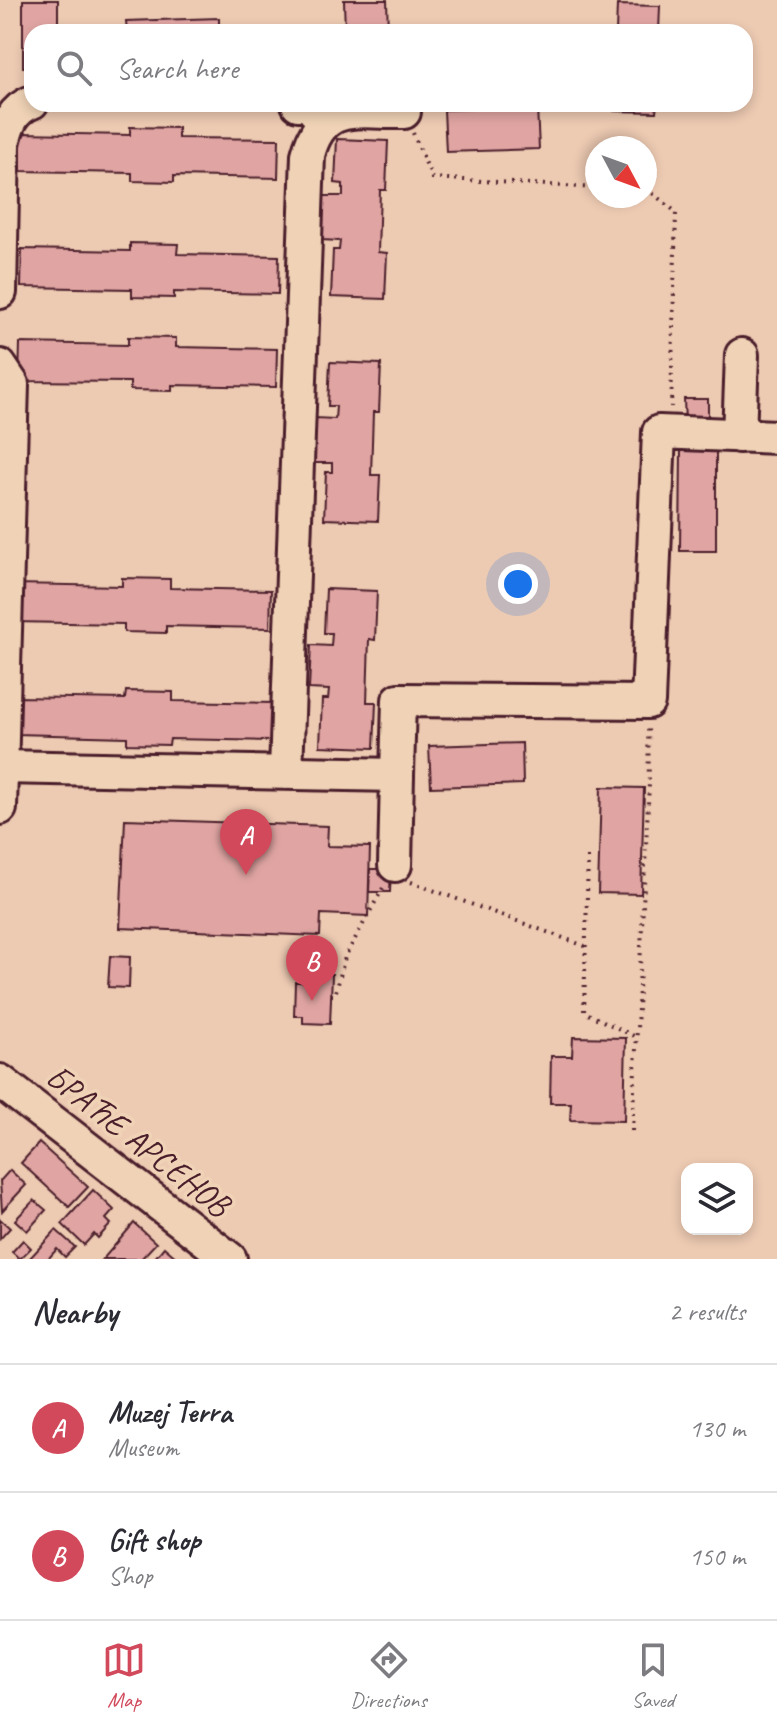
<!DOCTYPE html>
<meta charset="utf-8">
<style>
:root{--surface:#fff;--page:#f7f7f7;--text:#2b2b33;--muted:#7c7c81;--line:#e1e1e2;--accent:#d1495b}
body{margin:0;font-family:Caveat,sans-serif;background:var(--page);color:var(--text)}
.controls{position:absolute;right:24px;bottom:24px;display:grid;overflow:hidden;border-radius:16px;box-shadow:0 4px 12px #0003}
.controls button{width:72px;height:72px;display:grid;place-items:center;padding:0;border:0;border-bottom:2px solid var(--line);background:var(--surface);color:var(--text);font:40px sans-serif}
.compass{position:absolute;left:585px;top:136px;width:72px;height:72px;border-radius:50%;background:var(--surface);box-shadow:0 4px 12px #0003;rotate:131deg}
.you{position:absolute;left:518px;top:584px;width:28px;height:28px;margin:-20px;border:6px solid #fff;border-radius:50%;background:#1a73e8;box-shadow:0 0 0 12px #1a73e833}
.badge{display:grid;place-items:center;width:52px;height:52px;border-radius:50%;background:var(--accent);color:#fff;font-size:26px;font-weight:700}
.pin{position:absolute;translate:-50% -66px;filter:drop-shadow(0 2px 4px #0008)}
.pin::after{content:'';position:absolute;top:42px;width:28px;height:24px;background:inherit;clip-path:polygon(0 0,100% 0,50% 100%)}
.list{margin:0;padding:0;list-style:none}
h2{display:flex;justify-content:space-between;align-items:center;height:104px;margin:0;padding:0 32px;font-size:34px}
h2 small{font-size:26px;font-weight:400;color:var(--muted)}
.list li{display:grid;grid-template-columns:52px 1fr auto;gap:24px;align-items:center;box-sizing:border-box;height:128px;padding:0 32px;border-top:2px solid var(--line)}
.list b{display:block;font-size:30px;white-space:nowrap}
.list p{margin:0;font-size:26px;white-space:nowrap;color:var(--muted)}
.list em{font-size:26px;font-style:normal;color:var(--muted)}
.icon{flex:none;width:44px;height:44px;fill:none;stroke:currentColor;stroke-width:2;stroke-linecap:round;stroke-linejoin:round}
.map{position:relative;flex:none;width:777px;height:1259px;overflow:hidden}
.search{position:absolute;background:var(--surface);box-shadow:0 4px 12px #0003;left:24px;right:24px;top:24px;height:88px;display:flex;align-items:center;gap:20px;box-sizing:border-box;padding:0 28px;border-radius:24px;color:var(--muted);font-size:30px}
.sheet{height:360px;background:var(--surface)}
nav{display:flex;justify-content:space-around;align-items:center;box-sizing:border-box;height:112px;border-top:2px solid var(--line);background:var(--surface);font-size:22px;color:var(--muted)}
nav a{display:grid;justify-items:center;gap:4px}
nav .on{color:var(--accent)}
.map>svg:first-child{display:block}
</style>
<div class="map">
<svg width="777" height="1259" viewBox="0 0 777 1259">
<rect width="100%" height="100%" fill="#edcab2"/>
<filter id="ink" filterUnits="userSpaceOnUse"><feTurbulence type="fractalNoise" baseFrequency=".0125" numOctaves="2"/><feDisplacementMap in="SourceGraphic" scale="16" xChannelSelector="R" yChannelSelector="G"/><feConvolveMatrix kernelMatrix="1 2 1 2 8 2 1 2 1" color-interpolation-filters="sRGB"/></filter>
<g filter="url(#ink)">
<g fill="#e0a5a3" stroke="#4a1f2b" stroke-width="2">
<path d="M23 0H58V32H32V67H23Z"/>
<path d="M344 0H387L388 32H345Z"/>
<path d="M617 5 660 6 659 32H616Z"/>
<path d="M219 18V32H127L126 21Z"/>
<path d="M614 104H657L656 112 614 111Z"/>
<path d="M537 107 539 149 446 152 444 110Z"/>
<path d="M130 127 178 128V138L279 139 278 178 174 176V182L132 181V173L21 171V133L130 135Z"/>
<path d="M337 139 388 141 386 190H380L378 252 387 253 385 299 331 297 333 250H339L340 241 321 240 322 196H343V184L335 183Z"/>
<path d="M130 243 178 244 177 254 279 256 278 294 174 292V298L132 297V289L21 287 22 249 130 251Z"/>
<path d="M128 337 176 338V347L277 349 276 387 172 385V391L130 390V382L19 381 20 343 128 345Z"/>
<path d="M330 362 381 364 379 412H373L371 475H380L378 521 324 519 326 472H332V463H314L315 418 335 419 336 406H328Z"/>
<path d="M684 399H708V423H685Z"/>
<path d="M681 449H716V551H680Z"/>
<path d="M122 578 170 579V588L271 590 270 628 166 626V633L124 632V624L13 622 14 584 122 586Z"/>
<path d="M326 589 377 591 375 640 369 639 367 702H376L374 748 320 746 322 699H328L329 690 309 689 311 645 331 646 332 633H324Z"/>
<path d="M126 691 173 692V701L274 703 273 741 170 739 169 745 127 744V737L16 734 17 697 125 699Z"/>
<path d="M522 743 523 784 431 787 429 746Z"/>
<path d="M601 787 644 788 641 894 598 893Z"/>
<path d="M125 819 328 826 327 846 370 847 368 916 321 914 320 936 120 928Z"/>
<path d="M370 869H391L390 892H369Z"/>
<path d="M110 956 130 957 129 988 108 987Z"/>
<path d="M305 973 332 974 330 1024 303 1023V1016H294L295 982H305Z"/>
<path d="M573 1037 626 1038 624 1121 570 1120 571 1103H550L551 1056H572Z"/>
<path d="M39 1143 88 1187 69 1207 21 1163Z"/>
<path d="M10 1170 26 1185 2 1211 0 1181Z"/>
<path d="M93 1190 114 1210 106 1219 111 1224 98 1238 94 1234 84 1245 62 1224Z"/>
<path d="M34 1200 46 1210 27 1231 15 1220Z"/>
<path d="M0 1219 10 1228 0 1239Z"/>
<path d="M134 1223 156 1243 141 1259H103Z"/>
<path d="M56 1230 75 1247 65 1257 57 1249 48 1259H29Z"/>
<path d="M23 1240 31 1248 20 1259 12 1252Z"/>
<path d="M164 1247 178 1259H154Z"/>
</g>
<g fill="none" stroke-linecap="round" stroke-linejoin="round">
<defs>
<g id="minor">
<path d="M298 104H308L324 121"/>
<path d="M0 292 3 144C7 125 13 109 32 102"/>
<path d="M0 366 12 384 0 808"/>
<path d="M739 436 742 355"/>
<path d="M1 767 397 775 399 700 648 702 659 432 777 437"/>
<path d="M286 771 308 155C322 100 358 113 404 112"/>
<path d="M395 865 397 775"/>
<path d="M0 1081 230 1259"/>
</g>
</defs>
<use href="#minor" stroke="#4a1f2b" stroke-width="38"/>
<g stroke="#4a1f2b" stroke-width="4" stroke-dasharray="2 6" stroke-linecap="butt">
<path d="M413 133 432 178 597 188"/>
<path d="M645 191 651 192 676 212 671 407"/>
<path d="M588 857 584 1012 636 1037"/>
<path d="M411 882 585 946"/>
<path d="M331 995H335L345 957 383 888"/>
<path d="M632 1131 649 784 648 725"/>
</g>
<use href="#minor" stroke="#f0d3b6" stroke-width="32"/>
</g>
</g>
<g text-anchor="middle" dominant-baseline="central" stroke-width="7" stroke-linejoin="round" paint-order="stroke">
<g font-size="34" fill="#4a1f2b" stroke="#f0d3b6">
<text transform="translate(138 1140) rotate(38)">БРАЋЕ АРСЕНОВ</text>
</g>
</g>
</svg>
<div class="controls">
<button><svg class="icon" aria-label="layers" viewBox="0 0 24 24"><path d="M12 4l9 5-9 5-9-5zM3 14l9 5 9-5"/></svg></button>
</div>
<svg class="compass" viewBox="-18 -18 36 36"><path d="M0-13l5 13h-10z" fill="#e53935"/><path d="M0 13l5-13h-10z" fill="#7c7c81"/></svg>
<div class="you"></div>
<div class="pin badge" style="left:246px;top:875px">A</div>
<div class="pin badge" style="left:312px;top:1001px">B</div>
<div class="search"><svg class="icon" aria-label="search" viewBox="0 0 24 24"><circle cx="10" cy="10" r="6"/><path d="M15 15l6 6"/></svg>Search here</div>
</div>
<section class="sheet">
<h2>Nearby<small>2 results</small></h2>
<ul class="list">
<li><span class="badge">A</span><div><b>Muzej Terra</b><p>Museum</p></div><em>130 m</em></li>
<li><span class="badge">B</span><div><b>Gift shop</b><p>Shop</p></div><em>150 m</em></li>
</ul>
</section>
<nav>
<a class="on"><svg class="icon" aria-label="map" viewBox="0 0 24 24"><path d="M3 6l6-2 6 2 6-2v14l-6 2-6-2-6 2zM9 4v14M15 6v14"/></svg>Map</a>
<a><svg class="icon" aria-label="directions" viewBox="0 0 24 24"><path d="M12 3l9 9-9 9-9-9zM9 14v-3h6M13 9l2 2-2 2"/></svg>Directions</a>
<a><svg class="icon" aria-label="saved" viewBox="0 0 24 24"><path d="M7 4h10v16l-5-4-5 4z"/></svg>Saved</a>
</nav>
